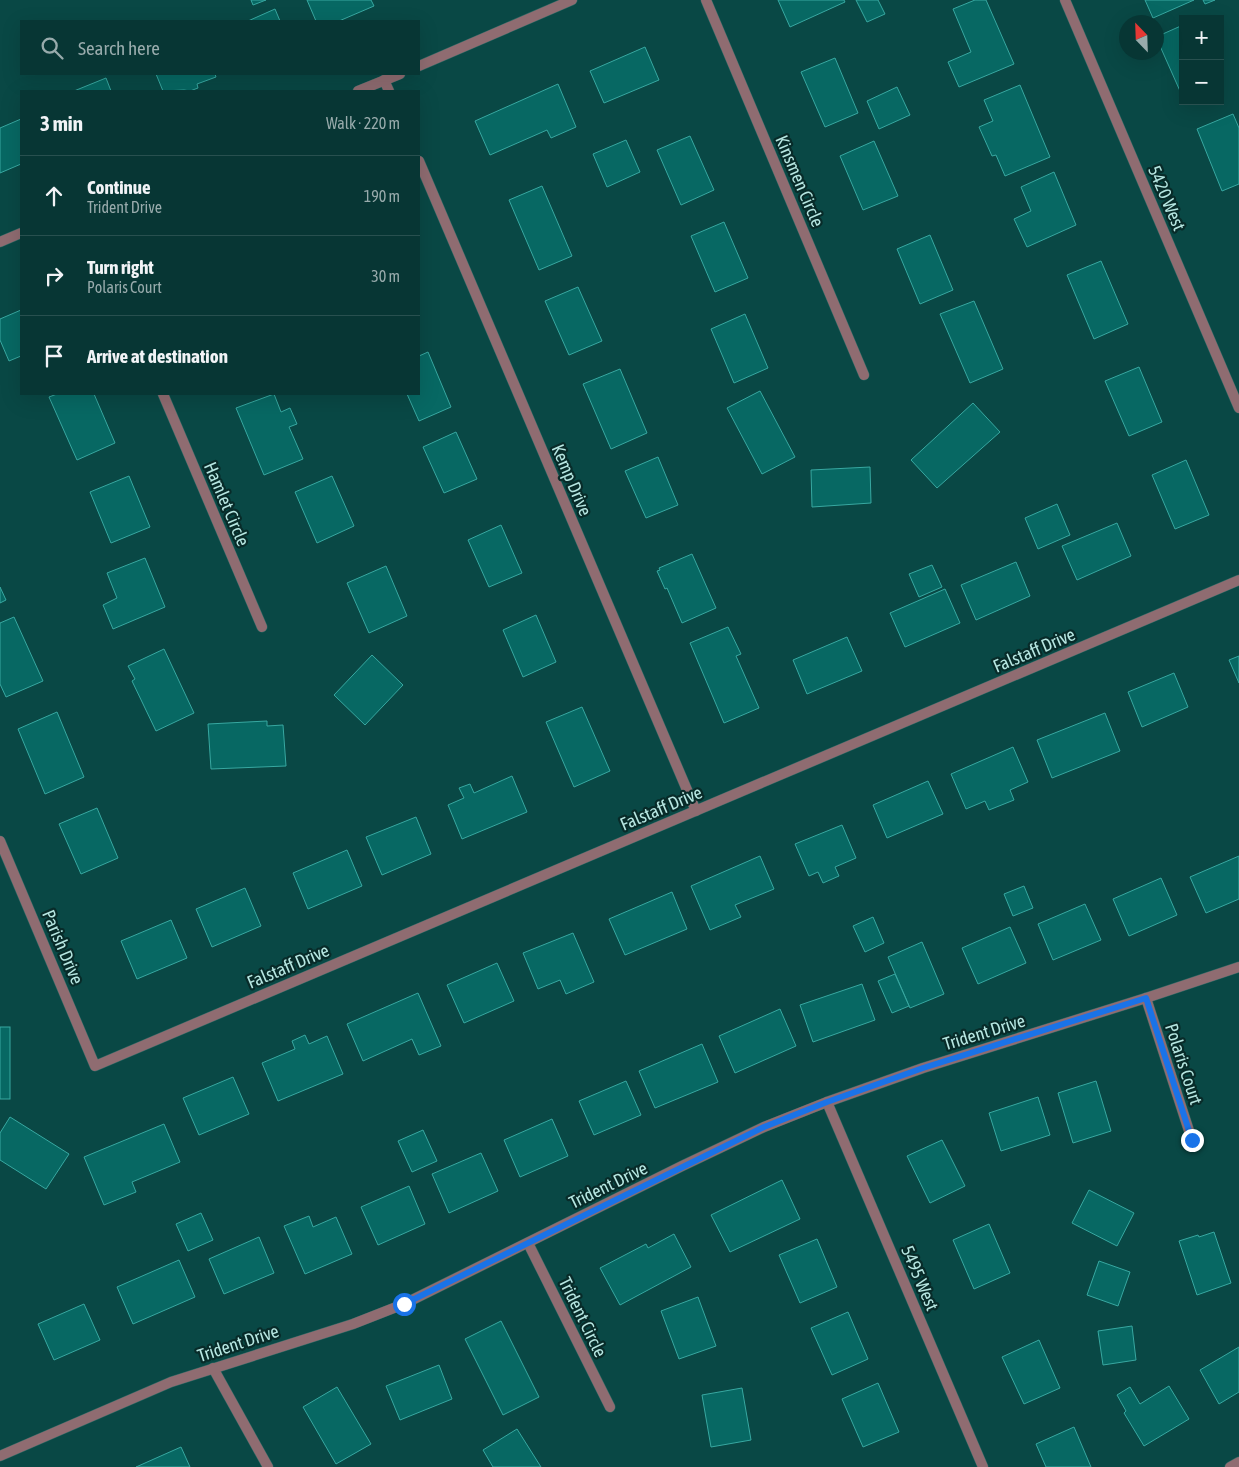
<!DOCTYPE html>
<meta charset="utf-8">
<style>
:root{--surface:#073634;--page:#154140;--text:#f1f3f6;--muted:#98abac;--line:#28504f}
body{margin:0;font-family:"Asap Condensed",sans-serif;background:var(--page);color:var(--text)}
.controls{position:absolute;right:15px;top:15px;display:grid;overflow:hidden;border-radius:0px;box-shadow:0 5px 20px #0002}
.controls button{width:45px;height:45px;display:grid;place-items:center;padding:0;border:0;border-bottom:1px solid var(--line);background:var(--surface);color:var(--text);font:25px sans-serif}
.compass{position:absolute;left:1119px;top:15px;width:45px;height:45px;border-radius:50%;background:var(--surface);box-shadow:0 5px 20px #0002;rotate:337deg}
.stop{position:absolute;width:15px;height:15px;margin:-11px;border:4px solid #1a73e8;border-radius:50%;background:#fff}
.stop.end{background:#1a73e8;border-color:#fff;box-shadow:0 1px 5px #0008}
.list{margin:0;padding:0;list-style:none}
h2{display:flex;justify-content:space-between;align-items:center;height:65px;margin:0;padding:0 20px;font-size:21px}
h2 small{font-size:16px;font-weight:400;color:var(--muted)}
.list li{display:grid;grid-template-columns:32px 1fr auto;gap:15px;align-items:center;box-sizing:border-box;height:80px;padding:0 20px;border-top:1px solid var(--line)}
.list b{display:block;font-size:19px;white-space:nowrap}
.list p{margin:0;font-size:16px;white-space:nowrap;color:var(--muted)}
.list em{font-size:16px;font-style:normal;color:var(--muted)}
.icon{flex:none;width:28px;height:28px;fill:none;stroke:currentColor;stroke-width:2;stroke-linecap:round;stroke-linejoin:round}
.map{position:relative;flex:none;width:1239px;height:1467px;overflow:hidden}
.search{position:absolute;background:var(--surface);box-shadow:0 5px 20px #0002;left:20px;top:20px;width:400px;height:55px;display:flex;align-items:center;gap:12px;box-sizing:border-box;padding:0 18px;border-radius:0px;color:var(--muted);font-size:19px}
.panel{position:absolute;background:var(--surface);box-shadow:0 5px 20px #0002;left:20px;top:90px;width:400px;height:305px;border-radius:0px}
.map>svg:first-child{display:block}
</style>
<div class="map">
<svg width="1239" height="1467" viewBox="0 0 1239 1467">
<rect width="100%" height="100%" fill="#094845"/>
<g fill="#076863" stroke="#38a8a1">
<path d="M251 0H266L253 5Z"/>
<path d="M307 0H371L374 6 339 21H316Z"/>
<path d="M778 0H844L845 2 790 27Z"/>
<path d="M856 0H878L885 14 867 22Z"/>
<path d="M975 0H986L1014 64 959 87 948 62 971 52 953 9Z"/>
<path d="M1145 0H1194L1153 18Z"/>
<path d="M1203 0H1215L1205 4Z"/>
<path d="M275 9 280 21H248Z"/>
<path d="M1183 25V89L1180 91 1156 37Z"/>
<path d="M645 47 659 80 604 103 590 71Z"/>
<path d="M835 58 858 113 825 127 801 72Z"/>
<path d="M156 74H215L216 77 197 84 198 88 190 91 184 90 163 91Z"/>
<path d="M106 78 111 91H74Z"/>
<path d="M558 84 576 127 551 138 547 130 490 155 475 121Z"/>
<path d="M1020 85 1050 157 1005 176 996 155 992 156 979 127 993 121 984 100Z"/>
<path d="M897 87 910 115 879 129 867 101Z"/>
<path d="M1233 114 1239 128V184L1222 191 1197 129Z"/>
<path d="M21 119V164L0 173V128Z"/>
<path d="M690 136 714 190 681 205 657 150Z"/>
<path d="M626 140 640 172 607 187 593 154Z"/>
<path d="M874 141 898 196 863 210 840 156Z"/>
<path d="M1054 172 1076 225 1027 247 1014 219 1031 211 1021 187Z"/>
<path d="M542 186 572 256 539 270 509 200Z"/>
<path d="M724 222 748 278 715 292 691 236Z"/>
<path d="M930 235 953 290 920 304 897 249Z"/>
<path d="M1101 261 1128 324 1094 339 1067 275Z"/>
<path d="M578 287 602 341 569 355 545 301Z"/>
<path d="M974 301 1003 369 970 383 940 314Z"/>
<path d="M21 310V356L9 361 0 340V319Z"/>
<path d="M745 314 768 368 734 383 711 329Z"/>
<path d="M428 352 451 407 419 421 407 394H419V356Z"/>
<path d="M1139 367 1162 422 1129 436 1105 381Z"/>
<path d="M620 369 647 433 611 449 583 384Z"/>
<path d="M760 391 795 457 762 474 727 408Z"/>
<path d="M57 394H94L115 443 77 460 49 397Z"/>
<path d="M274 394 281 412 290 408 297 424 289 427 303 459 264 475 236 408Z"/>
<path d="M973 403 1000 432 937 488 911 460Z"/>
<path d="M456 432 477 479 444 493 423 447Z"/>
<path d="M658 457 678 505 646 518 625 471Z"/>
<path d="M1186 460 1209 515 1175 529 1152 475Z"/>
<path d="M870 467 871 503 812 507 811 470Z"/>
<path d="M129 476 150 527 111 543 90 492Z"/>
<path d="M332 476 354 526 317 543 295 492Z"/>
<path d="M1057 504 1070 535 1038 549 1025 518Z"/>
<path d="M1117 523 1131 556 1077 580 1062 546Z"/>
<path d="M501 525 522 573 489 587 468 540Z"/>
<path d="M692 554 716 608 682 623 667 588 665 589 657 571 660 570 659 568Z"/>
<path d="M145 558 165 607 113 629 103 605 117 598 107 573Z"/>
<path d="M1016 562 1030 596 976 620 961 585Z"/>
<path d="M932 565 942 587 919 597 909 574Z"/>
<path d="M386 566 407 616 369 633 347 583Z"/>
<path d="M0 587 6 600 0 603Z"/>
<path d="M945 589 960 623 905 647 890 613Z"/>
<path d="M536 615 556 662 523 677 503 630Z"/>
<path d="M14 617 43 681 6 697 0 684V623Z"/>
<path d="M728 627 741 654 736 656 759 708 724 723 690 643Z"/>
<path d="M847 637 862 671 807 694 793 660Z"/>
<path d="M164 649 194 713 156 731 132 681 135 679 128 666Z"/>
<path d="M372 655 403 685 365 725 334 695Z"/>
<path d="M1239 656V683L1229 660Z"/>
<path d="M1174 673 1188 707 1142 727 1128 692Z"/>
<path d="M582 707 610 771 574 787 546 722Z"/>
<path d="M57 712 84 777 45 794 18 729Z"/>
<path d="M1105 713 1120 751 1052 778 1037 740Z"/>
<path d="M267 721V726L283 725 286 766 211 769 208 724Z"/>
<path d="M1013 747 1028 782 1010 790 1014 800 989 810 985 801 966 809 951 774Z"/>
<path d="M512 776 527 812 462 839 448 805 464 798 459 788 470 784 474 793Z"/>
<path d="M928 781 943 814 887 838 873 805Z"/>
<path d="M97 808 118 858 81 874 59 824Z"/>
<path d="M416 817 431 854 382 875 366 837Z"/>
<path d="M842 825 856 858 835 867 839 876 823 883 818 872 809 876 795 844Z"/>
<path d="M347 850 362 886 308 909 293 873Z"/>
<path d="M760 856 774 889 735 905 741 917 710 930 691 886Z"/>
<path d="M1239 856V899L1206 913 1190 877Z"/>
<path d="M1161 878 1177 915 1129 936 1113 899Z"/>
<path d="M1024 886 1033 908 1013 916 1004 894Z"/>
<path d="M245 888 261 926 212 947 196 909Z"/>
<path d="M672 892 687 929 625 955 609 919Z"/>
<path d="M1085 904 1101 940 1053 960 1038 924Z"/>
<path d="M873 917 884 943 865 952 853 926Z"/>
<path d="M171 920 187 958 137 979 121 941Z"/>
<path d="M1010 927 1026 963 978 984 962 948Z"/>
<path d="M573 933 594 982 566 994 560 980 538 989 523 953Z"/>
<path d="M922 942 944 994 910 1008 888 957Z"/>
<path d="M497 963 514 1001 464 1023 447 985Z"/>
<path d="M895 974 909 1006 892 1013 878 981Z"/>
<path d="M862 984 875 1020 813 1042 800 1005Z"/>
<path d="M418 993 441 1046 419 1055 412 1039 363 1061 347 1024Z"/>
<path d="M780 1009 796 1046 735 1073 719 1036Z"/>
<rect x="0" y="1027" width="10" height="72"/>
<path d="M305 1035 309 1044 327 1036 343 1074 278 1101 262 1063 295 1049 292 1041Z"/>
<path d="M702 1044 718 1082 655 1108 639 1071Z"/>
<path d="M233 1077 249 1114 199 1135 183 1098Z"/>
<path d="M626 1081 641 1115 594 1135 579 1101Z"/>
<path d="M1096 1081 1111 1131 1073 1143 1058 1093Z"/>
<path d="M1038 1097 1050 1135 1001 1151 989 1113Z"/>
<path d="M10 1117 69 1154 46 1189 0 1160V1133Z"/>
<path d="M552 1119 568 1156 520 1177 504 1140Z"/>
<path d="M164 1124 180 1162 132 1182 136 1192 104 1205 84 1157Z"/>
<path d="M423 1130 437 1161 412 1172 398 1141Z"/>
<path d="M942 1140 965 1186 930 1203 907 1156Z"/>
<path d="M481 1153 498 1191 449 1213 432 1174Z"/>
<path d="M782 1180 800 1219 730 1252 711 1215Z"/>
<path d="M409 1186 425 1224 378 1245 361 1207Z"/>
<path d="M1089 1190 1134 1213 1117 1246 1072 1223Z"/>
<path d="M201 1213 213 1240 188 1251 176 1224Z"/>
<path d="M309 1216 313 1227 336 1217 352 1254 305 1274 284 1226Z"/>
<path d="M989 1224 1010 1273 974 1289 953 1240Z"/>
<path d="M1214 1232 1231 1283 1197 1295 1179 1241 1198 1235 1199 1237Z"/>
<path d="M674 1234 691 1267 620 1305 600 1268 646 1244 648 1248Z"/>
<path d="M259 1237 274 1273 224 1294 209 1259Z"/>
<path d="M817 1239 837 1287 800 1303 779 1255Z"/>
<path d="M179 1260 195 1297 133 1324 117 1287Z"/>
<path d="M1099 1261 1130 1272 1118 1306 1087 1295Z"/>
<path d="M698 1297 716 1346 679 1359 661 1311Z"/>
<path d="M84 1304 100 1340 54 1360 38 1324Z"/>
<path d="M848 1312 868 1359 832 1375 811 1328Z"/>
<path d="M501 1321 539 1397 503 1415 465 1339Z"/>
<path d="M1132 1326 1136 1360 1103 1365 1098 1331Z"/>
<path d="M1039 1340 1060 1388 1024 1404 1002 1357Z"/>
<path d="M1239 1347V1392L1219 1404 1200 1370Z"/>
<path d="M439 1365 452 1399 400 1420 386 1386Z"/>
<path d="M878 1383 899 1432 863 1447 842 1399Z"/>
<path d="M1169 1386 1189 1419 1144 1446 1124 1413 1126 1411 1117 1395 1130 1387 1140 1404Z"/>
<path d="M337 1387 371 1444 336 1464 303 1407Z"/>
<path d="M742 1388 751 1440 711 1447 702 1395Z"/>
<path d="M1074 1427 1091 1467H1046L1036 1444Z"/>
<path d="M517 1429 541 1467H493L483 1450Z"/>
<path d="M181 1447 190 1467H136Z"/>
</g>
<g fill="none" stroke-linecap="round" stroke-linejoin="round">
<defs>
<g id="street">
<path d="M706 0 864 375"/>
<path d="M1065 0 1239 408"/>
<path d="M419 66 572 0"/>
<path d="M384 80 389 91"/>
<path d="M358 91 400 74"/>
<path d="M419 161 696 811"/>
<path d="M0 242 21 233"/>
<path d="M163 394 262 627"/>
<path d="M0 841 95 1066 1239 580"/>
<path d="M1146 998 1192 1140"/>
<path d="M827 1102 983 1467"/>
<path d="M528 1243 610 1407"/>
<path d="M213 1368 268 1467"/>
<path d="M0 1456 171 1382 353 1324 404 1304 682 1166 764 1127 827 1102 923 1068 1146 998 1239 967"/>
<path d="M1230 1467 1239 1462"/>
</g>
</defs>
<use href="#street" stroke="#2c6864" stroke-width="11"/>
<use href="#street" stroke="#8f6c71" stroke-width="10"/>
</g>
<g fill="none" stroke-linecap="round" stroke-linejoin="round">
<path stroke="#1a73e8" stroke-width="6" d="M404 1304 764 1127 827 1102 923 1068 1146 998 1192 1140"/>
</g>
<g text-anchor="middle" dominant-baseline="central" stroke-width="4.5" stroke-linejoin="round" paint-order="stroke">
<g font-size="18" fill="#b7e7e2" stroke="#082b29">
<text transform="translate(800 181) rotate(67)">Kinsmen Circle</text>
<text transform="translate(1167 198) rotate(67)">5420 West</text>
<text transform="translate(572 480) rotate(67)">Kemp Drive</text>
<text transform="translate(227 504) rotate(67)">Hamlet Circle</text>
<text transform="translate(1034 650) rotate(-23)">Falstaff Drive</text>
<text transform="translate(661 808) rotate(-23)">Falstaff Drive</text>
<text transform="translate(63 947) rotate(67)">Parish Drive</text>
<text transform="translate(288 966) rotate(-23)">Falstaff Drive</text>
<text transform="translate(984 1032) rotate(-17)">Trident Drive</text>
<text transform="translate(1184 1064) rotate(72)">Polaris Court</text>
<text transform="translate(608 1185) rotate(-26)">Trident Drive</text>
<text transform="translate(920 1278) rotate(67)">5495 West</text>
<text transform="translate(583 1317) rotate(64)">Trident Circle</text>
<text transform="translate(238 1343) rotate(-18)">Trident Drive</text>
</g>
</g>
</svg>
<div class="controls">
<button>+</button>
<button>−</button>
</div>
<svg class="compass" viewBox="-18 -18 36 36"><path d="M0-13l5 13h-10z" fill="#e53935"/><path d="M0 13l5-13h-10z" fill="#98abac"/></svg>
<div class="stop" style="left:404px;top:1304px"></div>
<div class="stop end" style="left:1192px;top:1140px"></div>
<div class="search"><svg class="icon" aria-label="search" viewBox="0 0 24 24"><circle cx="10" cy="10" r="6"/><path d="M15 15l6 6"/></svg>Search here</div>
<section class="panel">
<h2>3 min<small>Walk · 220 m</small></h2>
<ul class="list">
<li><svg class="icon" aria-label="ahead" viewBox="0 0 24 24"><path d="M12 20V5M6 11l6-6 6 6"/></svg><div><b>Continue</b><p>Trident Drive</p></div><em>190 m</em></li>
<li><svg class="icon" aria-label="right" viewBox="0 0 24 24"><path d="M7 20v-9h11M14 6l5 5-5 5"/></svg><div><b>Turn right</b><p>Polaris Court</p></div><em>30 m</em></li>
<li><svg class="icon" aria-label="arrive" viewBox="0 0 24 24"><path d="M6 21V4h12l-3 4 3 4H6"/></svg><div><b>Arrive at destination</b></div></li>
</ul>
</section>
</div>
